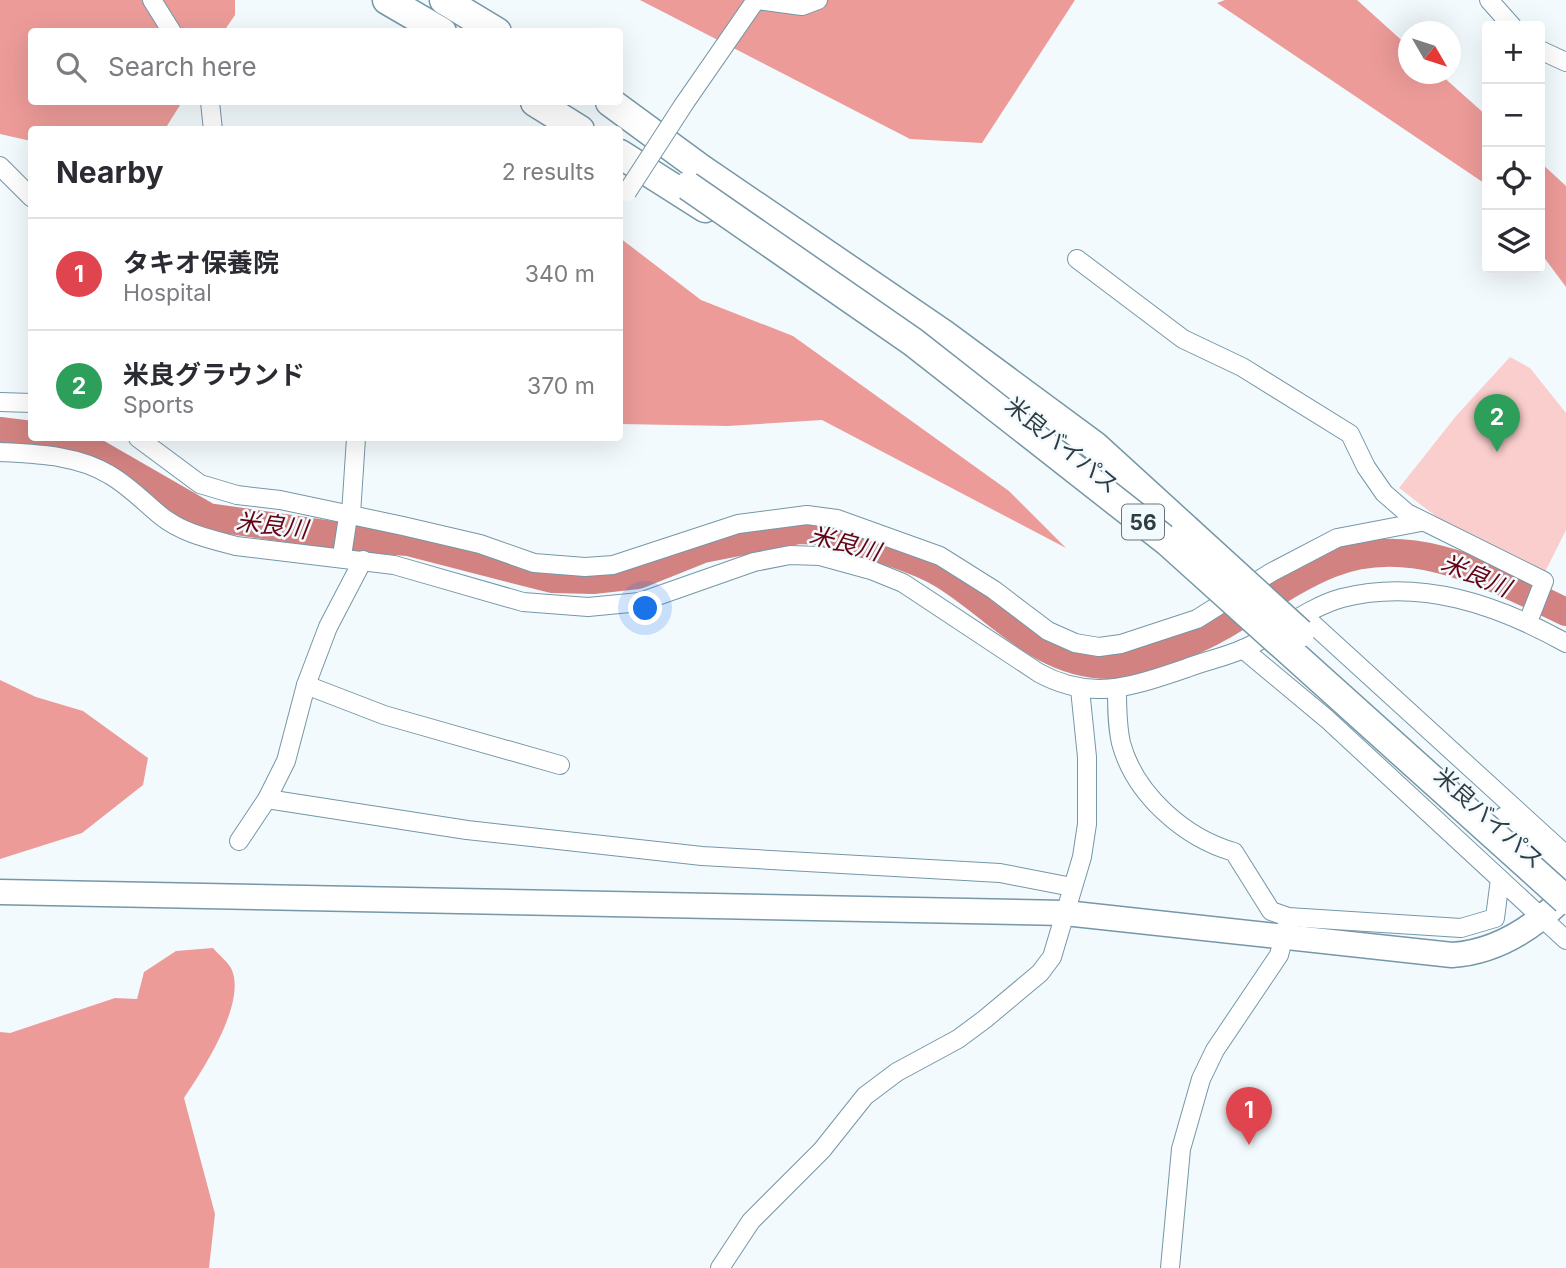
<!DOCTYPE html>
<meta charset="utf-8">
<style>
:root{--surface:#fff;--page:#f2f2f3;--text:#2b2b33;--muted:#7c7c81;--line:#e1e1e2;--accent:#c5353f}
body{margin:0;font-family:Inter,"Noto Sans JP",sans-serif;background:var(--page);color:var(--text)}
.controls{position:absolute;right:21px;top:21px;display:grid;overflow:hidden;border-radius:7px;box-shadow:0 7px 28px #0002}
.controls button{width:63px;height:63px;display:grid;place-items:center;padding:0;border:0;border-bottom:2px solid var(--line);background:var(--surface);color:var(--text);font:35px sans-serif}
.compass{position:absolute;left:1398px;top:21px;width:63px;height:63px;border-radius:50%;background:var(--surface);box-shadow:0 7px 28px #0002;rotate:129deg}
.you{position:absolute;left:646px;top:609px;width:24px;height:24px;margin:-18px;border:5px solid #fff;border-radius:50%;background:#1a73e8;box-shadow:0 0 0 10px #1a73e833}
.badge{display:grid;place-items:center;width:46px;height:46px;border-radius:50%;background:var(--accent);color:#fff;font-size:23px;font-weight:700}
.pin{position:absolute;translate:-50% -58px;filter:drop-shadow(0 2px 4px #0008)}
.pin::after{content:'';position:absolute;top:37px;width:24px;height:21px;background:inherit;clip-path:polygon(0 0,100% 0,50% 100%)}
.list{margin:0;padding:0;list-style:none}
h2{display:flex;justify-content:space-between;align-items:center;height:91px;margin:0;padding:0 28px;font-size:30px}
h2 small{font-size:23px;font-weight:400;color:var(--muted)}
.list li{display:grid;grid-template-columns:46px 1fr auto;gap:21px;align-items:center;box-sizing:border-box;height:112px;padding:0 28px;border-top:2px solid var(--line)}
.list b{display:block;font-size:26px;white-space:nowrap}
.list p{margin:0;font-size:23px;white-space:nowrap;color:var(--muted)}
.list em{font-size:23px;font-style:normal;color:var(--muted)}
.icon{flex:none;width:38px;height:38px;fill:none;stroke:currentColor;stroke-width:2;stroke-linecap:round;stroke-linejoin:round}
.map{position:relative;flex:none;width:1566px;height:1268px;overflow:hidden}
.search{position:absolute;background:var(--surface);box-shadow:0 7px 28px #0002;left:28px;top:28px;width:595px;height:77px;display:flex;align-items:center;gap:18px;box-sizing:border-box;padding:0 24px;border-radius:7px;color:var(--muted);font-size:26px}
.panel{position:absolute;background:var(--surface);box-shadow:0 7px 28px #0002;left:28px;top:126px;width:595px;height:315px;border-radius:7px}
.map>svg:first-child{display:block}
</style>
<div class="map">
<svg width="1566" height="1268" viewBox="0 0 1566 1268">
<rect width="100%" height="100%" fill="#f3fafd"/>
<path fill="#facecc" d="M1510 357 1530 368 1566 413V530L1545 572 1442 521 1399 488 1456 416Z"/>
<g fill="#ec9b98">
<path d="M0 0H235V15L224 31 32 32V102H182L165 129 32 130 31 141 0 134Z"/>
<path d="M640 0H1075L982 143 910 139Z"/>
<path d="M1225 0H1357L1408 46V74H1440L1487 116V185L1217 3Z"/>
<path d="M1540 162 1566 186V287L1540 252Z"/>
<path d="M620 238 701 300 793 336 1009 491 1066 548 822 420 728 426 620 424Z"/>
<path d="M0 680 36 697 83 711 148 758 143 785 82 833 0 859Z"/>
<path d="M213 948C218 954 227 961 231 968 248 1002 202 1071 184 1098L215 1214 209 1268H0V1032L10 1033 115 998 137 999 144 972 176 951Z"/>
</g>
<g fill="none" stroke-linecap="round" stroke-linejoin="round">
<g stroke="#d28381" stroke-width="28">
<path d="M0 431 32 435"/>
<path d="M48 438 76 441 208 517 354 538 408 542 552 579 593 580 638 575 703 549 799 530 820 531C857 543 906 554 940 573 996 606 1039 665 1109 665 1142 665 1196 641 1224 625 1258 605 1293 579 1330 564 1412 531 1492 577 1566 612"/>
</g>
<defs>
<g id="street">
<path d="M152 0 172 32"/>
<path d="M1489 0 1512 26"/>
<path d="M1540 50 1566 62"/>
<path d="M210 102 213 130"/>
<path d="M684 104 756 0 802 6 818 0"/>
<path d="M0 166 32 198"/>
<path d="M1077 259 1183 339 1242 367 1350 434 1366 467 1384 493 1407 513 1544 581 1528 622"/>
<path d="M0 402 32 403"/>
<path d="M138 438 200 484 237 495 280 500 403 526 480 544 534 563 585 567 613 565 738 524 807 515 837 519 940 556 994 590 1048 631 1075 643 1099 647 1121 644 1197 619 1272 572 1337 538 1421 522"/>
<path d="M0 452C37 454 78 455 110 475 129 486 144 502 161 516 182 533 210 539 236 546L394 565 523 602 588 607 640 602 754 562 790 555 820 556 871 570 903 583 1039 673C1092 702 1133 686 1187 668 1205 661 1225 657 1243 649 1276 635 1306 608 1342 598 1421 578 1498 605 1566 643"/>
<path d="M342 556 347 523 351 514 356 438"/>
<path d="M1304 616 1566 855"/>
<path d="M1243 649 1327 719 1566 940"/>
<path d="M306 685 384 715 560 765"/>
<path d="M1117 689C1117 707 1117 725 1121 743 1135 795 1185 838 1234 852L1271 911 1288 917 1461 928 1495 918 1500 879"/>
<path d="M267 799 467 830 702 856 1000 873 1072 887"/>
<path d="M239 841 267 799 286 761 306 685 328 627 363 560"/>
<path d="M720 1268 751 1221 822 1150 865 1096 897 1072 958 1039 985 1019 1040 973 1052 957 1082 857 1087 824V757L1080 689"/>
<path d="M1170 1268 1181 1149 1201 1079 1215 1050 1279 955 1286 928"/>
</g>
<path id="secondary" d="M0 892 1065 913 1452 955C1497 952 1535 927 1566 895"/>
<g id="primary">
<path d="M387 0 442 32"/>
<path d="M444 0 497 32"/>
<path d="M535 102 580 130"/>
<path d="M610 102 700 168 942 333 1095 446 1186 529"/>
<path d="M620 154 705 208"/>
<path d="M1506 821 1566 878"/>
</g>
</defs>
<use href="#street" stroke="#7597a7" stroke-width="20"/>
<use href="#secondary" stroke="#7597a7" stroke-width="27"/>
<use href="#primary" stroke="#7597a7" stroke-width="31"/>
<use href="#street" stroke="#fff" stroke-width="18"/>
<use href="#secondary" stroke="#fff" stroke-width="24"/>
<use href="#primary" stroke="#fff" stroke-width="28"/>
<defs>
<path id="street-bridge" d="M627 192 684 104"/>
<g id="primary-bridge">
<path d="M688 186 913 342 1168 542 1566 900"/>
<path d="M1186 529 1300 633"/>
</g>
</defs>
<use href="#street-bridge" stroke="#7597a7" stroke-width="20" stroke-linecap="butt"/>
<use href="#primary-bridge" stroke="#7597a7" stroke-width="31" stroke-linecap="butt"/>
<use href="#street-bridge" stroke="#fff" stroke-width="18"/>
<use href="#primary-bridge" stroke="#fff" stroke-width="28"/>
</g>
<g text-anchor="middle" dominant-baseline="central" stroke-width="5" stroke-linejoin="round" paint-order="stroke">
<rect fill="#f3fafd" stroke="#69767c" stroke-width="2" x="1122" y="504.5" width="42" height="35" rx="5"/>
<g font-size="21" font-weight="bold" fill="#2e3d44">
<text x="1143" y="522">56</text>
</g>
<g font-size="23" fill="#2e3d44" stroke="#f3fafd">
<text transform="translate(1062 445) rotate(39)">米良バイパス</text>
<text transform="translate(1489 818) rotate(42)">米良バイパス</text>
</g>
<g font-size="24" font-style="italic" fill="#660313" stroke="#f3fafd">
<text transform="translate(272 525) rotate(7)">米良川</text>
<text transform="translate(845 543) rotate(15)">米良川</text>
<text transform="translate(1476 575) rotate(23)">米良川</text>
</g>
</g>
</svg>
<div class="controls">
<button>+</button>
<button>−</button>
<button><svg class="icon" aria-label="locate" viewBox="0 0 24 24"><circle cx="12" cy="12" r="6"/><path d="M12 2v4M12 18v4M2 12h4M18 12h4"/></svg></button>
<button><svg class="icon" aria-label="layers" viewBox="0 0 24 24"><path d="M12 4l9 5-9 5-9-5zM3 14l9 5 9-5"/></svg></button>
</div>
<svg class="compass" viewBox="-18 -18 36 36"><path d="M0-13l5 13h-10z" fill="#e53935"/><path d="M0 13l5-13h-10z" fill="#7c7c81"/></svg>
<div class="you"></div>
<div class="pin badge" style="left:1249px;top:1145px;background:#e0444e">1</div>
<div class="pin badge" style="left:1497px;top:452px;background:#2e9e5b">2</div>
<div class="search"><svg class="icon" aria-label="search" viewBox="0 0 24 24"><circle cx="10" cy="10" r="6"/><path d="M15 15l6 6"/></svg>Search here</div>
<section class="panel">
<h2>Nearby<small>2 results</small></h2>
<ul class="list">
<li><span class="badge" style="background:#e0444e">1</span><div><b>タキオ保養院</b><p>Hospital</p></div><em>340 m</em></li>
<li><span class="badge" style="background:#2e9e5b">2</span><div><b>米良グラウンド</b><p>Sports</p></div><em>370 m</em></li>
</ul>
</section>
</div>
